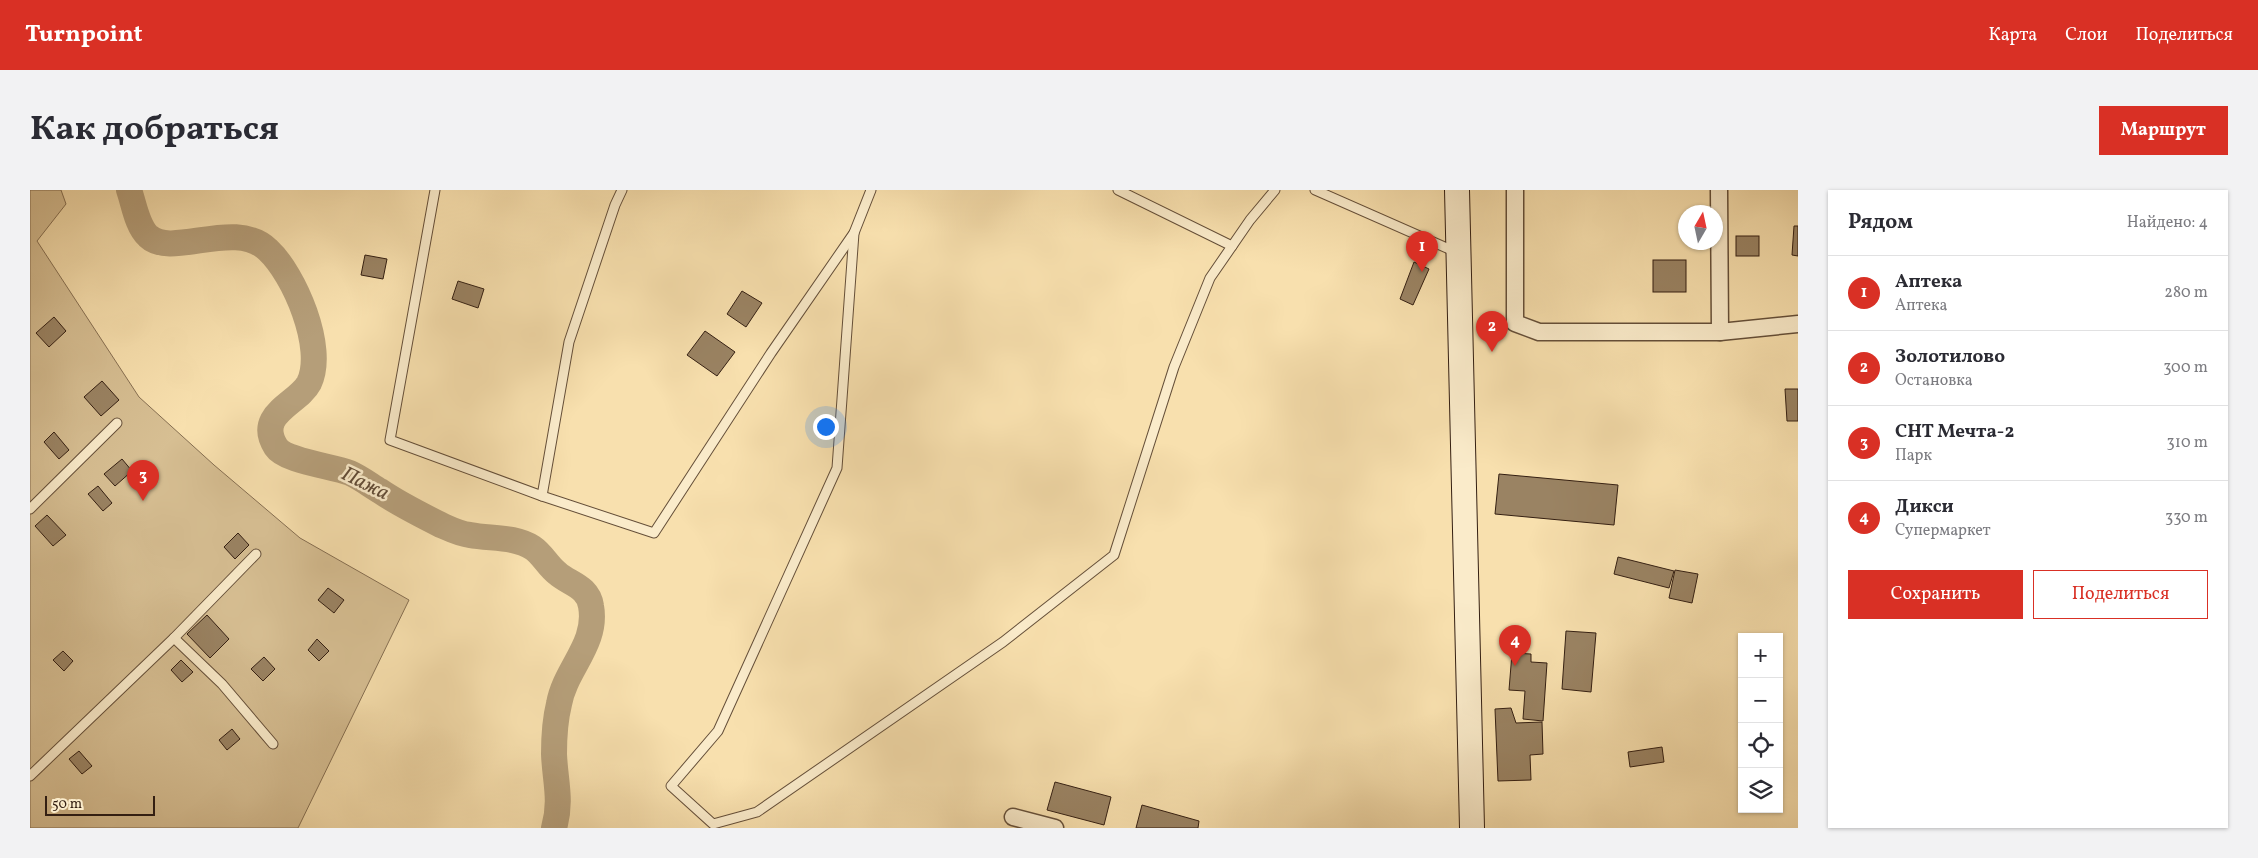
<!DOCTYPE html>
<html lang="ru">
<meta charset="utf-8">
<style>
:root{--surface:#fff;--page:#f2f2f3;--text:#2b2b33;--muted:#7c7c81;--line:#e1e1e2;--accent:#d93025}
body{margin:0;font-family:Vollkorn,serif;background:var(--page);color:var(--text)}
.controls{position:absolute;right:15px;bottom:15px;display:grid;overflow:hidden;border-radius:0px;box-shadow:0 1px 4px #0004}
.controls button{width:45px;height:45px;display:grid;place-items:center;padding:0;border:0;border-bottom:1px solid var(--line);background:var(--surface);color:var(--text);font:25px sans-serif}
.compass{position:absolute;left:1648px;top:15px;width:45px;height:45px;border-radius:50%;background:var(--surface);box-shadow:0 1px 4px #0004;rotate:9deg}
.scale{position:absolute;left:15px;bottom:12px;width:110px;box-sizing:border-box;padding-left:5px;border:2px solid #341f12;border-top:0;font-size:14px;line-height:18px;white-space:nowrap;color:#341f12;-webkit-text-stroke:4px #faebca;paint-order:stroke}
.you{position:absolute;left:795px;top:236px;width:18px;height:18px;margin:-12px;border:4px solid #fff;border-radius:50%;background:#1a73e8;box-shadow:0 0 0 8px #1a73e833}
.badge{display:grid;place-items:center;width:32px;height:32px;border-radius:50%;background:var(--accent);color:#fff;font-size:16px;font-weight:700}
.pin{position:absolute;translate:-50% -41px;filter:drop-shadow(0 1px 2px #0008)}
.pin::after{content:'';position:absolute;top:26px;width:18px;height:15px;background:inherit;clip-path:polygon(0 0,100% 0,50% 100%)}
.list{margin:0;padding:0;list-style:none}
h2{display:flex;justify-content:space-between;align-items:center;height:65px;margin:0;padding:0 20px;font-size:21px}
h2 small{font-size:16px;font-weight:400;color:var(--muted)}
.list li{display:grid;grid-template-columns:32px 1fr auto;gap:15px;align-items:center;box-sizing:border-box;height:75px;padding:0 20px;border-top:1px solid var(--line)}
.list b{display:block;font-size:19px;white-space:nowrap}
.list p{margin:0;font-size:16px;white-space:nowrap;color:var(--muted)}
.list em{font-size:16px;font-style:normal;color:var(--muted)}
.actions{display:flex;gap:10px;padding:15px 20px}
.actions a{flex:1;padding:11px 0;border:1px solid var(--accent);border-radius:0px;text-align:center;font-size:18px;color:var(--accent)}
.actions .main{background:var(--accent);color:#fff}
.icon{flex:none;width:28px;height:28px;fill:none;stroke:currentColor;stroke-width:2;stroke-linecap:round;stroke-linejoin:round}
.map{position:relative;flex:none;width:1768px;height:638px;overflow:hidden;border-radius:0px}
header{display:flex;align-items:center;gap:30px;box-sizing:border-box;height:70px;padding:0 25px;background:var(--accent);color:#fff}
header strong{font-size:24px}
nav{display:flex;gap:28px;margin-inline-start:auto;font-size:18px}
.intro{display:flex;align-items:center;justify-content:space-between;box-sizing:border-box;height:120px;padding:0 30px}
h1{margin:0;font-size:35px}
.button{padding:12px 22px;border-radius:0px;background:var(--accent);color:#fff;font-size:18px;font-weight:700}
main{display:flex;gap:30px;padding:0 30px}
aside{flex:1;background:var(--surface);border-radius:0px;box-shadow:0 1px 4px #0004}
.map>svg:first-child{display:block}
</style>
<header>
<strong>Turnpoint</strong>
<nav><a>Карта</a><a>Слои</a><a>Поделиться</a></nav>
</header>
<div class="intro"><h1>Как добраться</h1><a class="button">Маршрут</a></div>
<main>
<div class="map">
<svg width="1768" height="638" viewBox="0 0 1768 638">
<rect width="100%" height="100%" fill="#f8e0ae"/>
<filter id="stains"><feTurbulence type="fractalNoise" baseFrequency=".004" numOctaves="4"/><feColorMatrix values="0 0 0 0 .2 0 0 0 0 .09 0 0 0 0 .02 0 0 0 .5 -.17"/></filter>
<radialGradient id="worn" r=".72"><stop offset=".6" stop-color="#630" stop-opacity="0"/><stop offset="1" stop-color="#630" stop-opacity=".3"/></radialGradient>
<path fill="#d7bf93" stroke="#866f52" d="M0 0H31L36 14 7 51 109 207 184 275 270 348 379 410 268 638H0Z"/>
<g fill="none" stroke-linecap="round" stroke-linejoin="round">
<path stroke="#b59e79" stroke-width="26" d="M99 0C104 14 107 36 118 46 142 69 205 28 238 60 264 84 296 158 279 193 268 214 225 224 246 257 255 271 302 276 320 283 331 288 340 295 350 301 369 314 391 325 411 335 420 339 430 344 440 345 461 349 484 346 503 358 512 364 518 376 527 383 539 394 558 396 561 416 568 454 535 479 529 514 525 530 524 547 524 564 525 591 532 610 524 638"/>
</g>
<g fill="#9a8363" stroke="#341f12">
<path d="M1764 36H1768V66L1762 65Z"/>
<rect x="1706" y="46" width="23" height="20"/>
<path d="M335 65 357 69 353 89 331 85Z"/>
<rect x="1623" y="70" width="33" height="32"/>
<path d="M1384 72 1399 79 1383 115 1370 109Z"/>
<path d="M428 91 454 99 448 118 422 109Z"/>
<path d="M712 101 732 113 716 137 697 124Z"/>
<path d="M24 127 36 141 19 157 6 143Z"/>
<path d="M675 141 705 162 687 186 657 165Z"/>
<path d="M72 191 89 210 71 226 54 207Z"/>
<path d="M1755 199H1768V231H1757Z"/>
<path d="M24 242 39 260 29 269 14 252Z"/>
<path d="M92 269 102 281 85 296 74 284Z"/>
<path d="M1469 284 1588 295 1584 335 1465 324Z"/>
<path d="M68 296 82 313 73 321 58 304Z"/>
<path d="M17 325 36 345 23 356 5 336Z"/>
<path d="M208 343 219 355 205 369 194 357Z"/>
<path d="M1588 367 1644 381 1639 398 1584 384Z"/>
<path d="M1645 380 1668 384 1662 413 1639 408Z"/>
<path d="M298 398 314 410 304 423 288 410Z"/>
<path d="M177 425 199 449 180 468 157 444Z"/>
<path d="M1536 441 1566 443 1561 502 1532 499Z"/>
<path d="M287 449 299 461 289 471 278 460Z"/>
<path d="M33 461 43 471 34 481 23 470Z"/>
<path d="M1482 463 1501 464V472L1517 473 1513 531 1493 529 1495 501 1479 500Z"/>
<path d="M234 467 245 479 233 491 221 479Z"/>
<path d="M151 470 163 482 152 492 141 480Z"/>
<path d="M1481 518 1486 533 1512 532 1513 564 1500 565 1501 590 1468 591 1465 519Z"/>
<path d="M202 539 210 549 197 560 189 550Z"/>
<path d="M1632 557 1634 572 1600 577 1598 562Z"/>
<path d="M49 561 62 576 52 584 39 569Z"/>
<path d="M1025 592 1081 607 1074 635 1017 620Z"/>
<path d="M1112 615 1169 631 1168 638H1106Z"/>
</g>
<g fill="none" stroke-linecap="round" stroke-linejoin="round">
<defs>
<g id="lane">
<path d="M405 0 360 250 512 306 539 152 585 15 592 0"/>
<path d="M1088 0 1202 56"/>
<path d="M1285 0 1426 62"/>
<path d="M824 43 807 278 688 541 641 596 683 634 727 622 973 452 1084 365 1144 177 1180 88 1220 30 1245 0"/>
<path d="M512 306 624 343 741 163 824 43 841 0"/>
<path d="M0 319 87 233"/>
<path d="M144 448 226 364"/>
<path d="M0 586 144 448 192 494 243 554"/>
</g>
<g id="street">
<path d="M1485 0V133L1509 142H1690L1768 134"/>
<path d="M1689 0 1690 142"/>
<path d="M983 627 1025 638"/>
</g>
<path id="secondary" d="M1427 0 1442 638"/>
</defs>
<use href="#lane" stroke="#654f39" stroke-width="11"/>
<use href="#street" stroke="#654f39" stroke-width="19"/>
<use href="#secondary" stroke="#341f12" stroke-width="26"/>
<use href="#lane" stroke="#faebca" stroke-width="9"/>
<use href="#street" stroke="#faebca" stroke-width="16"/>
<use href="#secondary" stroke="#faebca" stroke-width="24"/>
</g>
<g text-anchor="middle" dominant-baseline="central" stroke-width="5" stroke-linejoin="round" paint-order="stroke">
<g font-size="21" font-style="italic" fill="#614b36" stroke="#faebca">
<text transform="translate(335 294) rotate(26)">Пажа</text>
</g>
</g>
<rect width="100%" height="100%" filter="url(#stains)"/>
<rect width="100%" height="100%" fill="url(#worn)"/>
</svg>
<div class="controls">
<button>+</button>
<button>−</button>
<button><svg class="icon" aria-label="locate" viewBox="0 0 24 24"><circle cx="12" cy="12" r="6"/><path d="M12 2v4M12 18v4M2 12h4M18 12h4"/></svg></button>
<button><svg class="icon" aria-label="layers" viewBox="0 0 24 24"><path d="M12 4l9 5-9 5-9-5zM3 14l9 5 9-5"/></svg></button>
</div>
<svg class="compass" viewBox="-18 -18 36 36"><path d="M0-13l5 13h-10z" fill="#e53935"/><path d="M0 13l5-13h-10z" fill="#7c7c81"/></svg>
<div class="scale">50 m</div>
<div class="you"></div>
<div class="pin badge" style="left:1392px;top:82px">1</div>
<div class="pin badge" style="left:1462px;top:162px">2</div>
<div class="pin badge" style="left:113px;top:311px">3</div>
<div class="pin badge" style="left:1485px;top:476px">4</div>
</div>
<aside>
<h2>Рядом<small>Найдено: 4</small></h2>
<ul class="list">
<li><span class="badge">1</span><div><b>Аптека</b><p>Аптека</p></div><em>280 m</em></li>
<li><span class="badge">2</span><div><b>Золотилово</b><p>Остановка</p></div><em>300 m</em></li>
<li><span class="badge">3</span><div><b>СНТ Мечта-2</b><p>Парк</p></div><em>310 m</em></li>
<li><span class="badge">4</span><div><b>Дикси</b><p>Супермаркет</p></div><em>330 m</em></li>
</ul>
<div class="actions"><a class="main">Сохранить</a><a>Поделиться</a></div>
</aside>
</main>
